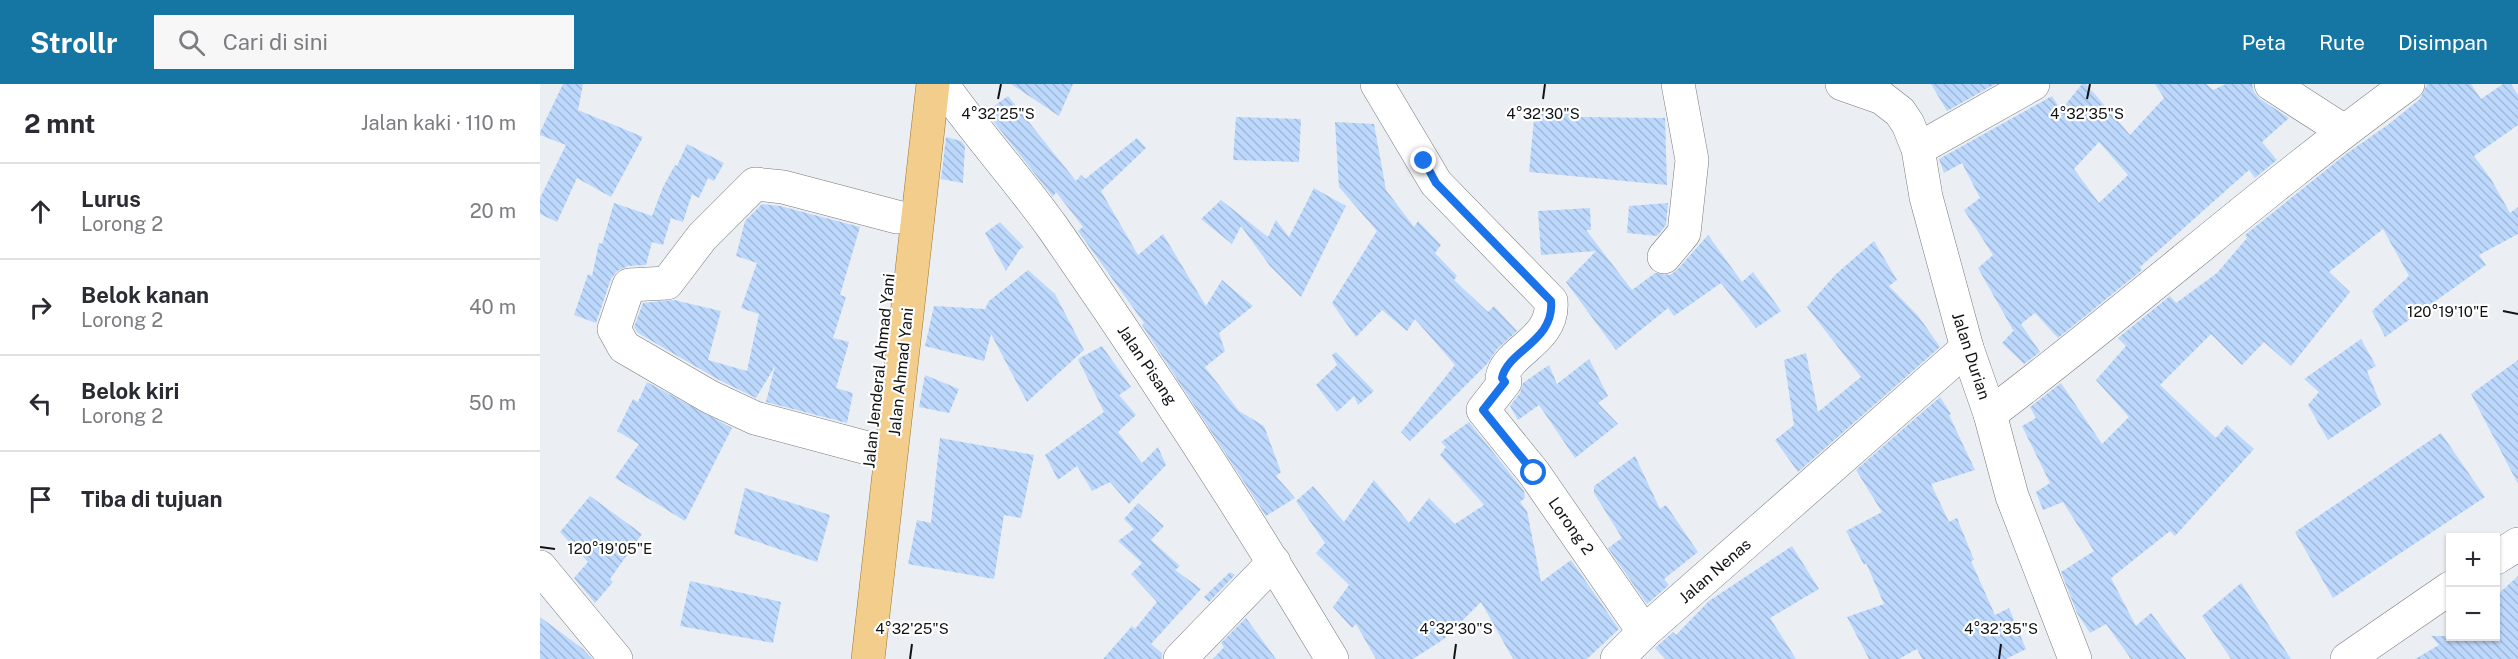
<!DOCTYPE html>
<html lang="id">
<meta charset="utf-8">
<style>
:root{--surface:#fff;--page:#f7f7f7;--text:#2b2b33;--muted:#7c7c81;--line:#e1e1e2;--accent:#1576a3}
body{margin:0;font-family:"Public Sans",sans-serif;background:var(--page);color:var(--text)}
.controls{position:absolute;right:18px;bottom:18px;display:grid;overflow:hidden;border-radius:0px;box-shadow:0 2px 4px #0004}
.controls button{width:54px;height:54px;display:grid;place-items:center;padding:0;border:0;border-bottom:2px solid var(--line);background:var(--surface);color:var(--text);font:30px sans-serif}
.stop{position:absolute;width:18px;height:18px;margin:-14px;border:4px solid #1a73e8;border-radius:50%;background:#fff}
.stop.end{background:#1a73e8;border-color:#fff;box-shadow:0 2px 6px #0008}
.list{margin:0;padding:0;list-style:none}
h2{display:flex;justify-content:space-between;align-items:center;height:78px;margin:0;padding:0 24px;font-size:26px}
h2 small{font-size:20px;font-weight:400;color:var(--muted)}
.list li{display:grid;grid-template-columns:39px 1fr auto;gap:18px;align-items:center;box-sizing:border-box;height:96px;padding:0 24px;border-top:2px solid var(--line)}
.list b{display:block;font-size:22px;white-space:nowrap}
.list p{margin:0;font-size:20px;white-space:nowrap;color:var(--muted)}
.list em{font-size:20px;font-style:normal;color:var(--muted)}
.icon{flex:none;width:33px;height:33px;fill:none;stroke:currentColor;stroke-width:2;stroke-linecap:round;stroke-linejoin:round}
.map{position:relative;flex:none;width:1978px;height:575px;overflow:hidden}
header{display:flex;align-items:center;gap:36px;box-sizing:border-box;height:84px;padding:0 30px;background:var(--accent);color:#fff}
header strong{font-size:28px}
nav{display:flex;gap:33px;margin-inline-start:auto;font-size:21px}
.search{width:420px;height:54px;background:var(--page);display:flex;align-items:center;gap:15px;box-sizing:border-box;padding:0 21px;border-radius:0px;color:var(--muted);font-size:22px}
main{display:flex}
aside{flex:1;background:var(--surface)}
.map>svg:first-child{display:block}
</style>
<header>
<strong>Strollr</strong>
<div class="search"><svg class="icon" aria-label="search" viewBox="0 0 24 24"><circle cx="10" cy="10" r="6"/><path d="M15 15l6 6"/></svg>Cari di sini</div>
<nav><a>Peta</a><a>Rute</a><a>Disimpan</a></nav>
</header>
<main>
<aside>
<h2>2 mnt<small>Jalan kaki · 110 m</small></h2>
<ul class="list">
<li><svg class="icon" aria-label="ahead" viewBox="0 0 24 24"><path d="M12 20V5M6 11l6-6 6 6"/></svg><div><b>Lurus</b><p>Lorong 2</p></div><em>20 m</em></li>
<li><svg class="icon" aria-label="right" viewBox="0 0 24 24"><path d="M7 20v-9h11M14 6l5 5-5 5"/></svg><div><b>Belok kanan</b><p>Lorong 2</p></div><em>40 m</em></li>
<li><svg class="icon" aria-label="left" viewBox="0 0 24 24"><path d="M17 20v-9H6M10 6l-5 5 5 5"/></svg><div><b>Belok kiri</b><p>Lorong 2</p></div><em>50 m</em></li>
<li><svg class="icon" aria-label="arrive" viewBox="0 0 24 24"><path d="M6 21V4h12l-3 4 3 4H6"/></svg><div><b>Tiba di tujuan</b></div></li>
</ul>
</aside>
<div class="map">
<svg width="1978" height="575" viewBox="0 0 1978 575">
<defs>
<pattern id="building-back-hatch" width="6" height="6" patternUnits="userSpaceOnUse" patternTransform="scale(1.5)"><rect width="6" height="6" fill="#bcd8fd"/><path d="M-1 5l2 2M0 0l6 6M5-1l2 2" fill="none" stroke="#a1b8d8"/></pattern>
</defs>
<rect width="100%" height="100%" fill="#ebeff3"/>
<g fill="url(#building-back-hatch)" fill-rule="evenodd">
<path d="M23 0H43L38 26 103 53 71 113 37 94 17 138 0 130V114L26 61 0 51V48Z"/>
<path d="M471 0H533L519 32Z"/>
<path d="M1391 0H1455L1407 27Z"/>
<path d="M1542 0H1546L1590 51 1624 14 1615 0H1666L1673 6 1686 0H1712L1714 8 1720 15 1749 34 1722 58 1737 76 1715 94 1709 86 1600 183 1602 186 1518 254 1495 229 1481 240 1500 268 1484 280 1462 259 1475 245 1473 246 1438 184 1453 171 1424 126 1440 114 1422 79 1404 89 1399 75 1512 12 1521 26ZM1559 58 1588 91 1559 119 1534 85Z"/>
<path d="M1887 0H1931L1941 15 1963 0H1971L1978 11V41L1934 72 1951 95 1970 129 1978 123V150L1939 171 1946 181 1845 253 1832 227 1869 192 1843 145 1789 188 1810 208 1751 282 1724 258 1702 281 1671 250 1620 301 1676 354 1687 341 1714 365 1635 452 1630 447 1571 494 1596 542 1611 529 1646 575H1591L1566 540 1550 549 1537 529 1521 488 1554 467 1523 418 1503 426 1496 408 1510 399 1482 342 1496 334 1490 323 1521 299 1562 360 1589 333 1556 296 1586 262 1578 254 1630 212 1636 219 1677 189 1707 154 1705 151 1806 70 1849 40 1880 15Z"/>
<path d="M468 12 536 97 541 91 545 95 597 54 606 64 561 107 598 171 623 150 666 222 682 196 713 222 679 249 685 267 665 283 699 327 724 342 741 388 736 392 755 414 726 432 602 241 604 239 538 147 543 143 516 108 513 113 446 28Z"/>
<path d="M995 25 1036 26V33L1125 34 1127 101 989 88Z"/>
<path d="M696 33 761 35 759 78 693 76Z"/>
<path d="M795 38 834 40 846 106 874 143 878 137 901 161 895 169 917 192 914 196 948 228 954 222 977 247 957 265 947 280 870 357 861 348 915 281 875 235 867 247 842 226 816 253 792 219 837 147 799 103Z"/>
<path d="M406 53 421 57 425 62 423 99 401 95Z"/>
<path d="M147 60 184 79 174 97 168 94 159 114 152 110 143 138 131 134 123 161 112 158 106 181 88 182 77 187 71 195 56 239 34 231 48 190 52 192 59 159 62 160 74 119 112 132 123 103 135 81 137 82Z"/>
<path d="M774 104 806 122 761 213 730 182 701 142 692 160 661 135 681 116 728 153 736 136 749 153Z"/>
<path d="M1128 119 1126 141 1117 152 1087 149 1089 122Z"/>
<path d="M222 120 240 122 320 143 300 211 306 213 293 254 309 258 296 304 313 309 307 339 226 318 235 282 216 314 179 296 98 249 94 243 103 219 134 216 181 227 168 276 207 287 219 230 201 224 217 179 196 172 205 137Z"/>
<path d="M1050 124 1051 146H1046L1092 206 1115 189 1130 191 1138 185 1168 151 1202 198 1213 188 1241 227 1216 244 1181 199 1134 232 1128 224 1076 266 1026 198 1056 167 1001 171 998 127Z"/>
<path d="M460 138 484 163 480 165 466 187 445 149Z"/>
<path d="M1334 157 1357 196 1349 202 1379 233 1400 263 1258 388 1235 356 1254 341 1244 276 1266 269 1278 328 1321 293 1267 223 1296 190Z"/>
<path d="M488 186 515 210 544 266 487 318 451 250 444 277 385 262 394 222 445 225 449 217Z"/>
<path d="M1821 255 1836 282 1827 287 1841 321 1788 356 1768 321 1779 308 1764 295Z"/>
<path d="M562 262 591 303 579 311 596 331 578 348 602 379 618 363 626 381 589 420 570 398 552 407 537 382 518 396 505 371 564 328 538 275Z"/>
<path d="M796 268 834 307 818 321 814 312 797 328 776 301 797 281 792 271Z"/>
<path d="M1049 275 1068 312 1058 319 1078 340 1035 374 999 321 978 336 970 322 980 309 983 299 1009 281 1017 300Z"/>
<path d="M1978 276V400L1931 310Z"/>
<path d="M385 291 419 305 409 329 379 323Z"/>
<path d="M107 298 192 344 145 437 75 394 99 360 77 347 93 315 98 318Z"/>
<path d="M1400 313 1411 330 1409 331 1435 386 1391 400 1409 438 1417 434 1434 476 1431 477 1455 531 1469 524 1486 565 1466 575H1382L1377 565 1359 575H1329L1307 533 1344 520 1326 479 1324 481 1306 447 1342 428 1316 386Z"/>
<path d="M929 338 984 407 985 414 980 418 987 427 1001 498 1031 476 1079 545 1047 575H973L941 518 904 555 873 575H836L816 540 812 544 793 523 809 501 776 469 785 459 756 417 773 402 804 438 834 396 869 439 889 414 915 440 944 421 900 371 906 363 901 358Z"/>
<path d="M1901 349 1945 413 1793 514 1755 448Z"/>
<path d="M400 354 494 371 481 434 464 431 454 495 368 480 377 436 391 439Z"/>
<path d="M1095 372 1120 425 1126 421 1158 468 1124 495 1129 501 1107 520 1068 464 1082 454 1054 409V402Z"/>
<path d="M205 404 290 431 277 478 194 450Z"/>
<path d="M50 412 102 450 70 495 73 498 55 519 34 494 48 478 20 448Z"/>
<path d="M598 419 624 442 611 456 640 482 635 486 661 505 611 560 622 569V575H563L592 542 595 545 617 518 591 490 602 479 578 457 594 445 584 435Z"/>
<path d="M1252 462 1279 505 1230 534 1256 575H1125L1115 564 1133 548 1136 551 1169 517Z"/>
<path d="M690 488 695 491 669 518 664 513Z"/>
<path d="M1978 492V575H1875L1899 561 1891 552H1956V512Z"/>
<path d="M150 497 241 518 233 559 140 542Z"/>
<path d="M1701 499 1751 575H1691L1662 532Z"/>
<path d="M0 533 43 565 52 575H0Z"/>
<path d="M706 534 736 575H673L684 563 681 559Z"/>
</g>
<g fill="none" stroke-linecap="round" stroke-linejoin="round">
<defs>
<g id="minor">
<path d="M402 0C437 50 478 95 513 144 611 285 704 428 792 575"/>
<path d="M837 0 896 99 1011 217C1015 257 966 267 962 294L965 298 943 326 994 389 1104 548"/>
<path d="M1302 0 1342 14 1360 28 1368 40 1378 65 1386 113 1427 264 1450 330 1472 412 1535 575"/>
<path d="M1731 0 1804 47"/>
<path d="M1378 65 1493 0"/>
<path d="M1124 173 1144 149 1152 76 1138 0"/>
<path d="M1450 330C1592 223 1724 105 1868 0"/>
<path d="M331 365 215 334 170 313 84 263 74 245 89 201 127 199 162 153 215 100 243 103 357 133"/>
<path d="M1956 474 1978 460"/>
<path d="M0 483 76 575"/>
<path d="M640 575 734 478"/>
<path d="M1077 575 1104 548 1427 264"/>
<path d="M1807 575 1910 504"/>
</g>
<path id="major" d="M328 575 393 0"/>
</defs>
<use href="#minor" stroke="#76797d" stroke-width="34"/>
<use href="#major" stroke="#9e7630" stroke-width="34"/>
<use href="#minor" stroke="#fff" stroke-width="33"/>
<use href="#major" stroke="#f2cd8c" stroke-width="33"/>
</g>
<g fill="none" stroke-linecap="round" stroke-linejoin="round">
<path stroke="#1a73e8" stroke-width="8" d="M884 77 896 99 1011 217C1015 257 967 267 962 294L965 298 943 326 994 389"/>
</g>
<path fill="none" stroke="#121315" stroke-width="2" d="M458 15 461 0M1003 15 1005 0M1547 15 1550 0M1963 227 1978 230M0 463 15 465M370 575 372 560M914 575 916 560M1459 575 1461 560"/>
<g text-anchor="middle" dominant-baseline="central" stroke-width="4.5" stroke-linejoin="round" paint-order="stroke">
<g font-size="16" fill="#121315" stroke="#fff">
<text transform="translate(1431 272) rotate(72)">Jalan Durian</text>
<text transform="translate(607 281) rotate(56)">Jalan Pisang</text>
<text transform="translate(339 287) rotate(-84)">Jalan Jenderal Ahmad Yani</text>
<text transform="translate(361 288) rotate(-84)">Jalan Ahmad Yani</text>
<text transform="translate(1031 442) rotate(55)">Lorong 2</text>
<text transform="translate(1175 487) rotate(-41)">Jalan Nenas</text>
</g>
</g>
<g font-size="15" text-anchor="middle" fill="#121315" stroke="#fff" stroke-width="4.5" stroke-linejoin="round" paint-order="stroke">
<text x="458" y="35">4°32'25"S</text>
<text x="1003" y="35">4°32'30"S</text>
<text x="1547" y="35">4°32'35"S</text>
<text x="1908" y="233">120°19'10"E</text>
<text x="70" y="470">120°19'05"E</text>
<text x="372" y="550">4°32'25"S</text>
<text x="916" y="550">4°32'30"S</text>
<text x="1461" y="550">4°32'35"S</text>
</g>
</svg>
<div class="controls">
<button>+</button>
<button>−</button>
</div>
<div class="stop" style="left:994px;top:389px"></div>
<div class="stop end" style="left:884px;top:77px"></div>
</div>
</main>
